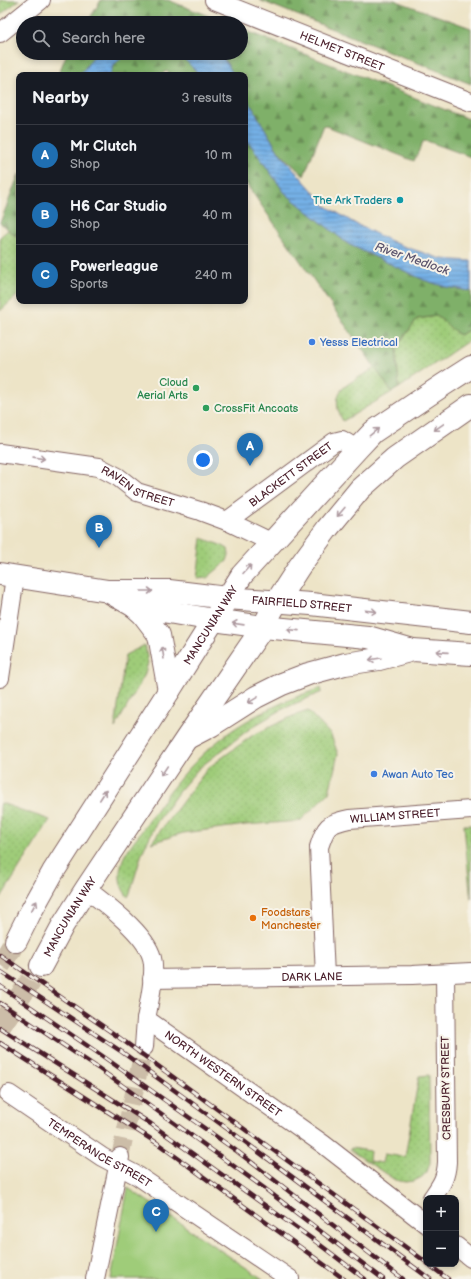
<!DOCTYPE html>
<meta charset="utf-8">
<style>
:root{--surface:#171b24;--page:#242831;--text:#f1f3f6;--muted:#9ea1a6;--line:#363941;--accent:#1f6fb2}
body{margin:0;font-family:"Balsamiq Sans",sans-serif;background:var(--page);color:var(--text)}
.controls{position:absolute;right:12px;bottom:12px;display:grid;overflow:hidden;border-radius:8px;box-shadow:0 2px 6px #0003}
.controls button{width:36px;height:36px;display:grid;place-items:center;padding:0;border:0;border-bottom:1px solid var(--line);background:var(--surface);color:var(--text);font:20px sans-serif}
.you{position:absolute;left:203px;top:460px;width:14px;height:14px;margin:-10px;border:3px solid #fff;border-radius:50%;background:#1a73e8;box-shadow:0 0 0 6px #1a73e833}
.badge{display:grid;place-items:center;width:26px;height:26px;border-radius:50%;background:var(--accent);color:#fff;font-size:13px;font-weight:700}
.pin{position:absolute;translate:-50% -33px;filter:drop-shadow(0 1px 2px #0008)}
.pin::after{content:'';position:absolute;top:21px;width:14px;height:12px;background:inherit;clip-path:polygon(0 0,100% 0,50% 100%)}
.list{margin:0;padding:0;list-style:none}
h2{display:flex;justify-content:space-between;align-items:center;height:52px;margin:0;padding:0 16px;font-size:17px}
h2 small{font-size:13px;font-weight:400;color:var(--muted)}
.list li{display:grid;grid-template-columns:26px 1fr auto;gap:12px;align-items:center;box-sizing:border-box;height:60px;padding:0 16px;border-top:1px solid var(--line)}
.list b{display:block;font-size:15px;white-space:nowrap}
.list p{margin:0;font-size:13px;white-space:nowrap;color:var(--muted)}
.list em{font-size:13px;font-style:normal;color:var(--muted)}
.icon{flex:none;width:22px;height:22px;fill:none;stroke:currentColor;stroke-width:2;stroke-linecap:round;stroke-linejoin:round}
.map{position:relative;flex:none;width:471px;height:1279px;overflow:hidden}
.search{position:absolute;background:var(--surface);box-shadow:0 2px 6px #0003;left:16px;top:16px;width:232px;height:44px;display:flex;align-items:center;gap:10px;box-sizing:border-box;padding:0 14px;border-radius:22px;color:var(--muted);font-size:15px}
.panel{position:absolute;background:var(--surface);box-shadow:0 2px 6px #0003;left:16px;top:72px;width:232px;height:232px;border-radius:8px}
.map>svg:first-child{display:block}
</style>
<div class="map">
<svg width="471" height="1279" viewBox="0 0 471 1279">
<defs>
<pattern id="grass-dots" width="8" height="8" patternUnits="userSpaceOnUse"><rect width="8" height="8" fill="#9fcc79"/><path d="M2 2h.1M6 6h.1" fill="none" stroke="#8aaf69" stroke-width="1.8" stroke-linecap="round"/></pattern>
<pattern id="forest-firs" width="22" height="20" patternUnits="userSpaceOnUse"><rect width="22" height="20" fill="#7fb069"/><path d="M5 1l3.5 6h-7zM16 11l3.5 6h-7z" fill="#6a8f57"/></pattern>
<pattern id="water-rules" width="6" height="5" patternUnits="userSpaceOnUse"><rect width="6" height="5" fill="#75b0e6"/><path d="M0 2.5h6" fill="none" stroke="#628fbb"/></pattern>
</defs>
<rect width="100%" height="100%" fill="#f7f3e8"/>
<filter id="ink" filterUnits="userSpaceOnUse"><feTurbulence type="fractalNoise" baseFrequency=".025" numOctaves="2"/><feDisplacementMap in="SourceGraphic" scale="8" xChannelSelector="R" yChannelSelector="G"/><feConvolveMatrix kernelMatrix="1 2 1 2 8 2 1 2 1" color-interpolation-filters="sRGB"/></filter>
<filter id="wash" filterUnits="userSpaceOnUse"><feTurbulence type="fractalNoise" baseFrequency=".012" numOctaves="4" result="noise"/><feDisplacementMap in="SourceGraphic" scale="16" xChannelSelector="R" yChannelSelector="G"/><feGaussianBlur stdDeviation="0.9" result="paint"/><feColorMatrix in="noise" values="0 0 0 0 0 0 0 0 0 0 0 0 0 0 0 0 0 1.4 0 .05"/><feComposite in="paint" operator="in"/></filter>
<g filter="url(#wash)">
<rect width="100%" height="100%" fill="#ede4c7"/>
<g fill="url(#grass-dots)" stroke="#747652">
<path d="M0 0H19L0 15Z"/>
<path d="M8 230 19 239V294L0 311V237Z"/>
<path d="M437 316 459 335 471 329V339L399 388 396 348 417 319Z"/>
<path d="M375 368 392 392 343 421C337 412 334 397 343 388 351 381 365 374 375 368Z"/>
<path d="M202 538 223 546 228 549 229 555 227 561 207 578 197 579Z"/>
<path d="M145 645 148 663 144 676 115 728 125 655Z"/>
<path d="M321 688 322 692 283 709 252 727 199 768 179 791 157 822 142 853 130 893 128 897C119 887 118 874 122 862 124 854 135 839 141 832 167 792 194 757 234 729 261 711 291 698 321 688Z"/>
<path d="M308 711 331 735 338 754 329 793 300 821 246 825 183 833 151 843 208 768 253 735 293 716Z"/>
<path d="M1 803 50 820 0 899V808Z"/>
<path d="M464 825H471V898L470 892Z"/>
<path d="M429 1075 430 1163 427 1172 422 1177 414 1181 405 1182 395 1180 350 1150 351 1148 370 1151 369 1161 382 1163 384 1154 405 1157 419 1076Z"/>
</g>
<g fill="url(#forest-firs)" stroke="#64684a">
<path d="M101 0H168L226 23H87Z"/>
<path d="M259 0H394L471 28V84Z"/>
<path d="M241 29 471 120V157L424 140 414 161 324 125 304 176 278 151 245 95V75H234L220 53H241Z"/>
<path d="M67 53H96L80 75H58Z"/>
<path d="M126 53H171L182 57 200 75H170L167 71 160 75H110L113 66Z"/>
<path d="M245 137 285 193 348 244 424 280 446 287 471 291V329L459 335 437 316 417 319 396 348 399 388 392 392 245 182Z"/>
<path d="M19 174V233L16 236 0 223Z"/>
</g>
<path fill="#9fcc79" stroke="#747652" d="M128 1188 257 1275 263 1279H111Z"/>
<g fill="url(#water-rules)" stroke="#606888">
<path d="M96 53H126L113 66 110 75H80Z"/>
<path d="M171 53H220L234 75H200L182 57Z"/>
<path d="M245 95 278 151 326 206 356 224 397 244 442 259 471 261V291L446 287 424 280 348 244 285 193 245 137Z"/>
</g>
</g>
<g filter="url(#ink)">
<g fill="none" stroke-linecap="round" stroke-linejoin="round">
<path stroke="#ccbda8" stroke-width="18" stroke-dasharray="18 9" stroke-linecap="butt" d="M120 1157 144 1047"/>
<g stroke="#ccbda8" stroke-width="22" stroke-dasharray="22 11" stroke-linecap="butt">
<path d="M0 965 16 941"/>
<path d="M0 1026 41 966"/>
</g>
<defs>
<g id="minor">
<path id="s1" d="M214 0 471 102"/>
<path d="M0 33 41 0"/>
<path id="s2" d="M0 453 99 467 118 477 137 492 200 511 227 521 271 542"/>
<path id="s3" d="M227 521 334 442 342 440 357 449"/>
<path d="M0 678 15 577"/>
<path id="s4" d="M86 889C106 904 146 934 152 958 156 972 149 1004 146 1019L323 1144 426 1224"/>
<path id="s5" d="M325 976 319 847C326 826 327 824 349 819L471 810"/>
<path id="s6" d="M152 979 412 975 471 972"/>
<path d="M144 1047 146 1019"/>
<path id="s7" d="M9 1094 102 1157 138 1176 290 1279"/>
<path d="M432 1198C441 1185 446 1179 447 1162L445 974"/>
<path d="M456 1246 471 1258"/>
<path d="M95 1279 120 1157"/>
</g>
<g id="secondary">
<path d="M0 574 108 591H169L227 598"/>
<path d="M111 593 134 606 214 620"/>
<path d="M134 606 143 614 159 635 169 691"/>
</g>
<g id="trunk">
<path id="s8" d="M227 598 311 604 471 622"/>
<path d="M214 620 263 627 368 637 413 650 471 654"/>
<path d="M189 737 212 725 256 697 282 684 308 674 345 664 379 659 413 650"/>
<path id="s9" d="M16 941 29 915 53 872 169 691 242 575 357 449 373 432 443 385 471 367"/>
<path id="s10" d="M41 966 63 925 86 889 186 739 263 627 277 601 299 567 327 529 360 489 395 458 471 405"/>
</g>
</defs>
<use href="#minor" stroke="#836462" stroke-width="20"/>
<use href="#secondary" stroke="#836462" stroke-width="24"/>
<use href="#trunk" stroke="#836462" stroke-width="24"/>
<use href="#minor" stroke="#fff" stroke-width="18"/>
<use href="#secondary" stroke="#fff" stroke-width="22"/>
<use href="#trunk" stroke="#fff" stroke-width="22"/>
<defs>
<g id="rail">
<path d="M0 955 117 1036 426 1262"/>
<path d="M0 971 122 1052 233 1133 430 1279"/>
<path d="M0 986 101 1055 238 1152 403 1279"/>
<path d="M0 1003 98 1068 264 1188 383 1279"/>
<path d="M0 1028 151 1124 315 1241 365 1279"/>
<path d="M0 1043 157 1143 344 1279"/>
<path d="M428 1264 448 1279"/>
</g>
</defs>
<use href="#rail" stroke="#4a1f2b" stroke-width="4.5"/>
<use href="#rail" stroke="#f7f3e8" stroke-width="3" stroke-dasharray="9" stroke-linecap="butt"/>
</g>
<defs><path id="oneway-shaft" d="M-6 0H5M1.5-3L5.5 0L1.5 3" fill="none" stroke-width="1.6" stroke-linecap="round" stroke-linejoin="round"/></defs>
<g stroke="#ae9aa0">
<use href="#oneway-shaft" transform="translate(439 427) rotate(145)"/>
<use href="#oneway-shaft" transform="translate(374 432) rotate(-39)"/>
<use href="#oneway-shaft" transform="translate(39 458) rotate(8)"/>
<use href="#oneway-shaft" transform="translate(341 512) rotate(130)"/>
<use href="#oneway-shaft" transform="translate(247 569) rotate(-48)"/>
<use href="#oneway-shaft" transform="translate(147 591)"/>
<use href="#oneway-shaft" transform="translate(371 611) rotate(7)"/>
<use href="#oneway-shaft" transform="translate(238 624) rotate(-172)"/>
<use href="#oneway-shaft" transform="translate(293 630) rotate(-174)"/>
<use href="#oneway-shaft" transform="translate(442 652) rotate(-176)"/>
<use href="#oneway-shaft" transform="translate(163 653) rotate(-99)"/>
<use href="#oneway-shaft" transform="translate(375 659) rotate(171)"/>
<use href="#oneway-shaft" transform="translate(253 700) rotate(149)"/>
<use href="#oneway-shaft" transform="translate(164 771) rotate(124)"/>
<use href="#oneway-shaft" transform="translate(103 795) rotate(-57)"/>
<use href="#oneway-shaft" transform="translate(34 906) rotate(-61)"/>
</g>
</g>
<circle fill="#0f9aa8" stroke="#f7f3e8" stroke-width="1.5" cx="400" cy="200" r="4"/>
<g fill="#3f7fe0" stroke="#f7f3e8" stroke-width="1.5">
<circle cx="312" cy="342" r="4"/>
<circle cx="374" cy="774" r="4"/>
</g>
<g fill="#2e9e5b" stroke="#f7f3e8" stroke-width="1.5">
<circle cx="196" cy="388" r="4"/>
<circle cx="206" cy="408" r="4"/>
</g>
<circle fill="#e8710a" stroke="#f7f3e8" stroke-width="1.5" cx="253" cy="918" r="4"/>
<g text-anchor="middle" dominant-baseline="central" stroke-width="4" stroke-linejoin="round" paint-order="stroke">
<g font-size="11" fill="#4a1f2b" stroke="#f7f3e8">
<text stroke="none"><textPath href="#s1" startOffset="138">HELMET STREET</textPath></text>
<text stroke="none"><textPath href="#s3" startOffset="79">BLACKETT STREET</textPath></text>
<text stroke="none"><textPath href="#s2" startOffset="144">RAVEN STREET</textPath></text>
<text stroke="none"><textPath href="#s8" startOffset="75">FAIRFIELD STREET</textPath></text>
<text stroke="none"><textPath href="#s9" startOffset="371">MANCUNIAN WAY</textPath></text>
<text stroke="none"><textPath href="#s5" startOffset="220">WILLIAM STREET</textPath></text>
<text stroke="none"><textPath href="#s10" startOffset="57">MANCUNIAN WAY</textPath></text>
<text stroke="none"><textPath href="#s6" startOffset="160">DARK LANE</textPath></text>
<text stroke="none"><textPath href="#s4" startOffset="253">NORTH WESTERN STREET</textPath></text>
<text transform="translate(446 1088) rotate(-91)">CRESBURY STREET</text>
<text stroke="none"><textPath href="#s7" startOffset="108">TEMPERANCE STREET</textPath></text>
</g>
<g font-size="11" fill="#0d838f" stroke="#f7f3e8" text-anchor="end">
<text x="392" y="200">The Ark Traders</text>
</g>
<g font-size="11" fill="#366cbe" stroke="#f7f3e8" text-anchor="start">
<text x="320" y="342">Yesss Electrical</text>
<text x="382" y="774">Awan Auto Tec</text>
</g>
<g font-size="11" fill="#27864d" stroke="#f7f3e8" text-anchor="end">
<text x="188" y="382">Cloud<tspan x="188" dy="13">Aerial Arts</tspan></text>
<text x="214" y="408" text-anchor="start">CrossFit Ancoats</text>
</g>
<g font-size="11" fill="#c56008" stroke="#f7f3e8" text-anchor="start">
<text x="261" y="912">Foodstars<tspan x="261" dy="13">Manchester</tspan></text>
</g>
<g font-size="12" font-style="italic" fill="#59526c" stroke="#f7f3e8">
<text transform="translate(412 259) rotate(19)">River Medlock</text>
</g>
</g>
</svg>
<div class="controls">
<button>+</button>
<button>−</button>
</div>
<div class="you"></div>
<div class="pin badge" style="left:250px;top:466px">A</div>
<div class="pin badge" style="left:99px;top:548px">B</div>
<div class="pin badge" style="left:156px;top:1232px">C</div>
<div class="search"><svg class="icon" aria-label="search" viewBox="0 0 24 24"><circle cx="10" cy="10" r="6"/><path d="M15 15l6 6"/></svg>Search here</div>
<section class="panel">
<h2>Nearby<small>3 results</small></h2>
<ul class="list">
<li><span class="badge">A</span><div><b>Mr Clutch</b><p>Shop</p></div><em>10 m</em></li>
<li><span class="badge">B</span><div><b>H6 Car Studio</b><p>Shop</p></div><em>40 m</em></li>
<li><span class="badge">C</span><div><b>Powerleague</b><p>Sports</p></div><em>240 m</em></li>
</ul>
</section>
</div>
